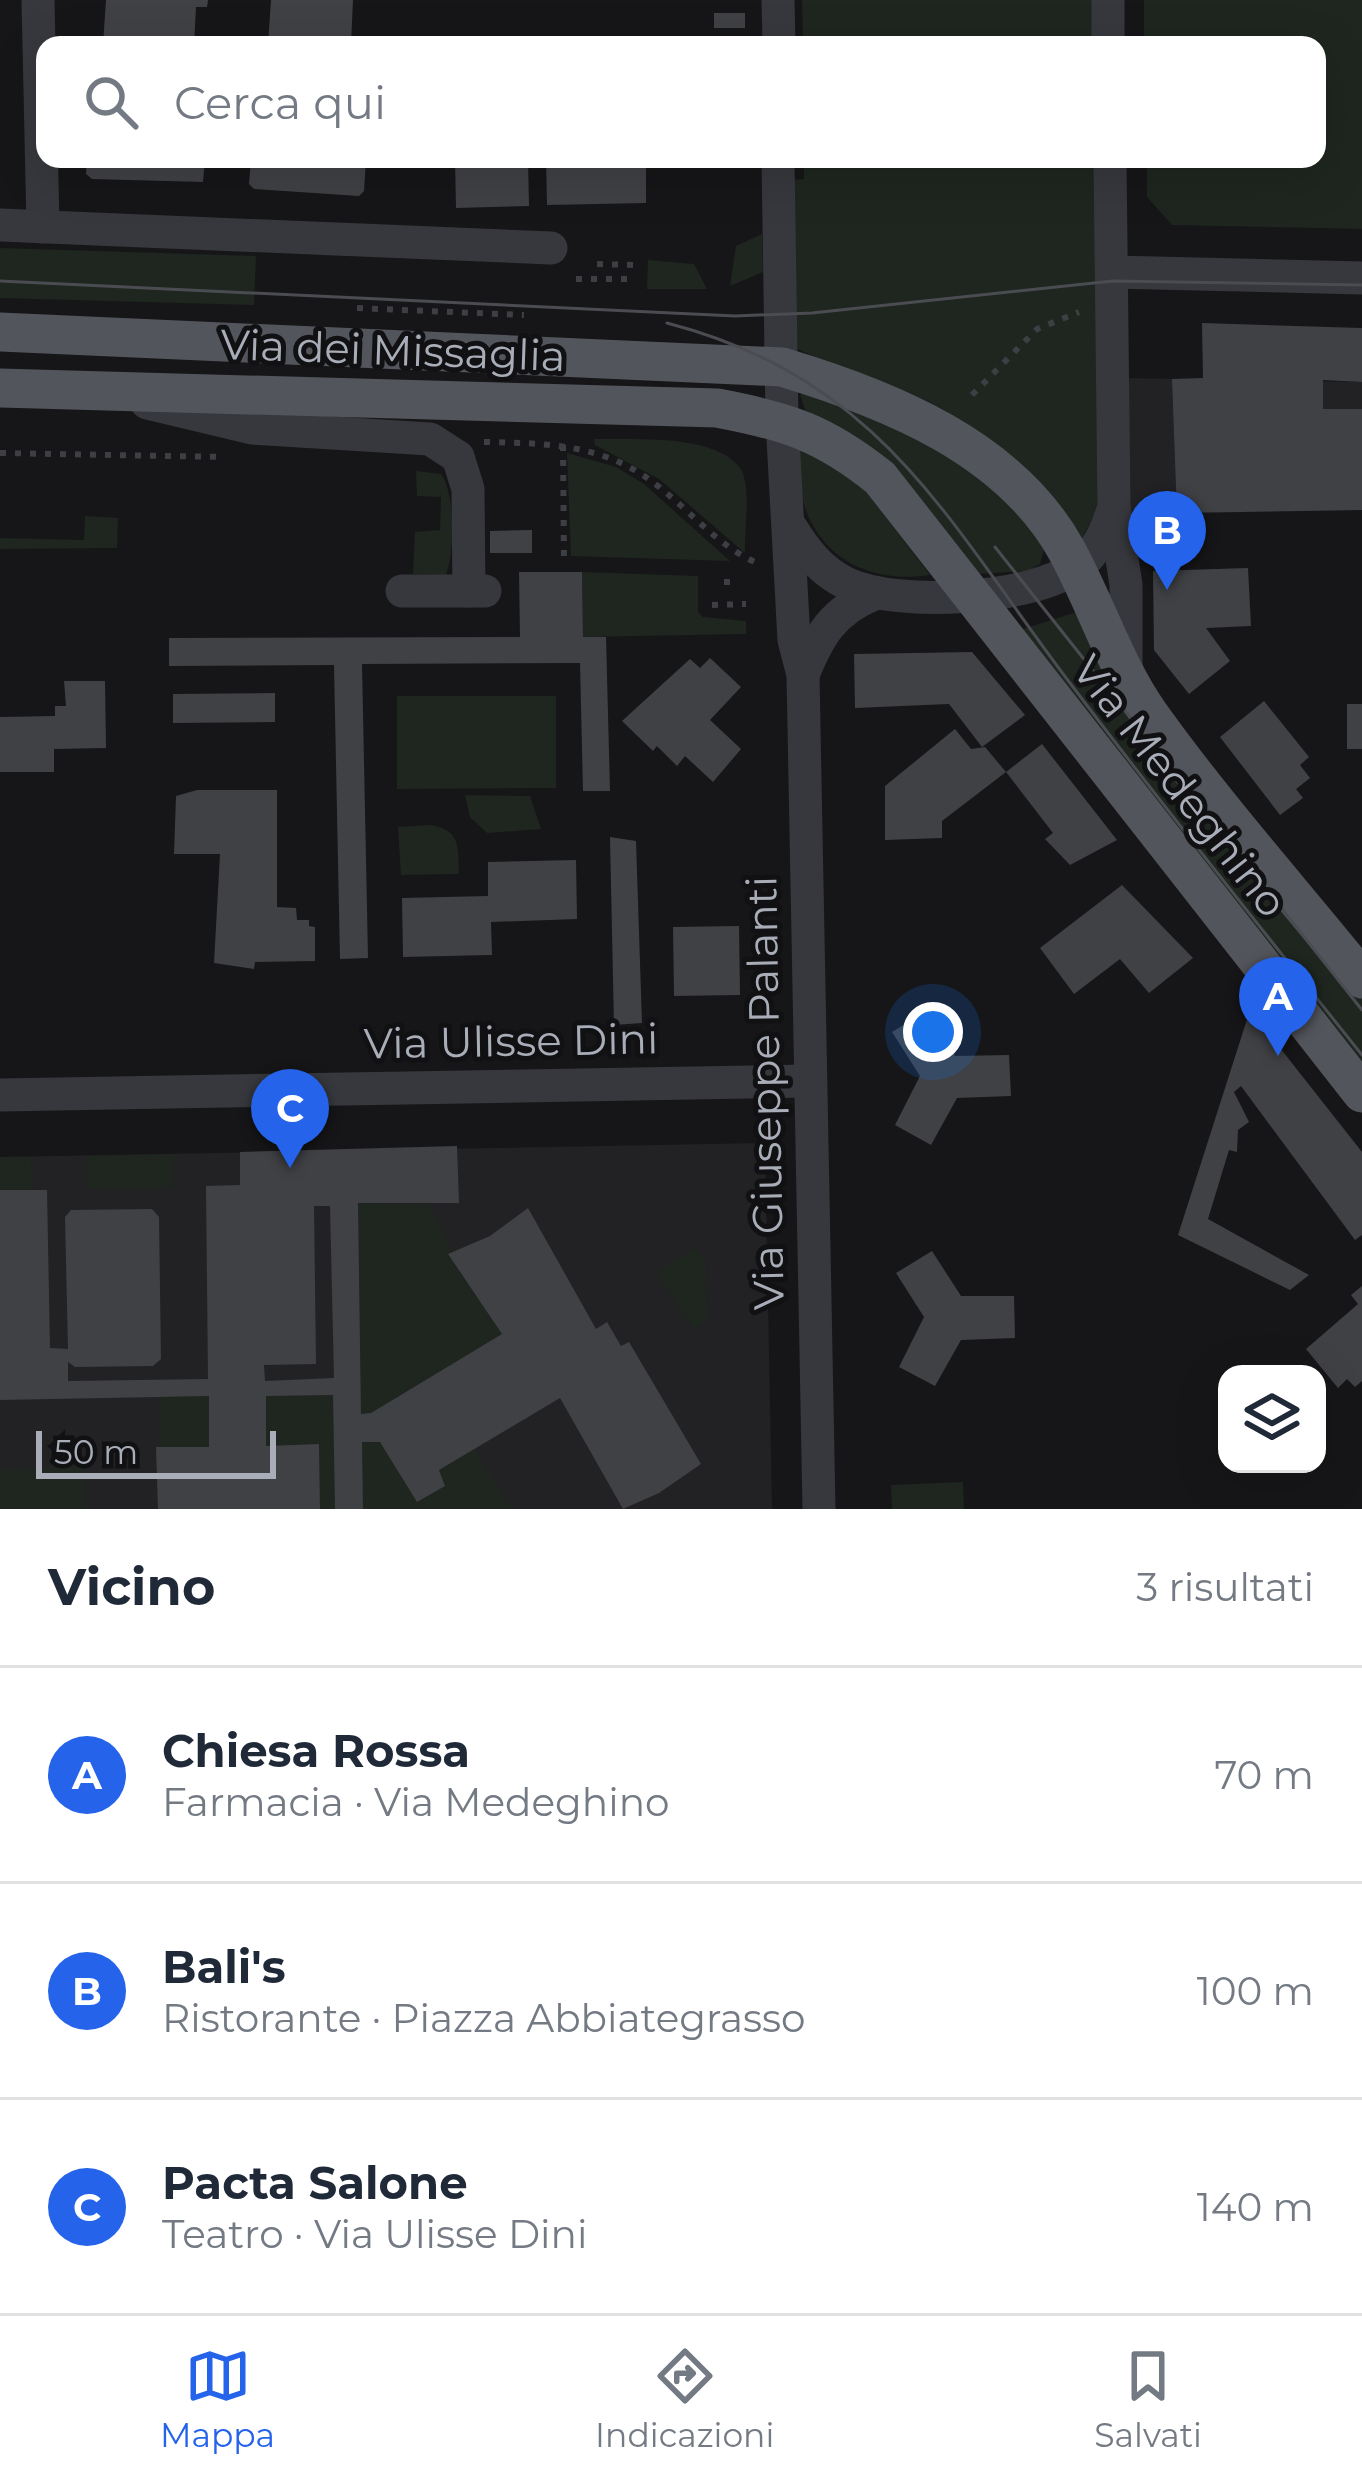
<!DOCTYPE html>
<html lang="it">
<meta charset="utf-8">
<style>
:root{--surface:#fff;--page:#f2f2f3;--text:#1f2937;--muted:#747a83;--line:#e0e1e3;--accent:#2563eb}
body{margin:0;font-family:Montserrat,sans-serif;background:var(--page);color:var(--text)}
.controls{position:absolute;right:36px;bottom:36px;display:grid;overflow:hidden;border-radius:24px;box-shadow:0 12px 48px #0002}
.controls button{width:108px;height:108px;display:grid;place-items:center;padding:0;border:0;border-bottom:3px solid var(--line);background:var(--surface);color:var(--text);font:60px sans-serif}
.scale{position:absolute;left:36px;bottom:30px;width:240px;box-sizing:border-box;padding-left:12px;border:6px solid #a8adb8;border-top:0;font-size:33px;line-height:42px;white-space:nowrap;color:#a8adb8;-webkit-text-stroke:9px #111113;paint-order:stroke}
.you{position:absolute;left:933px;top:1032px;width:42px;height:42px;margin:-30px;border:9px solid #fff;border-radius:50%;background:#1a73e8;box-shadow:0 0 0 18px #1a73e833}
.badge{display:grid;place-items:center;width:78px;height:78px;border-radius:50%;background:var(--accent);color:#fff;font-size:39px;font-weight:700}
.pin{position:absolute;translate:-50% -99px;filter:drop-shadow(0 3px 6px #0008)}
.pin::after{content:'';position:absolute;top:63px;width:42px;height:36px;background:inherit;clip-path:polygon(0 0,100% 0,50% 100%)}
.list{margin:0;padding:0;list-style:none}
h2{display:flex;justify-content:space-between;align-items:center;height:156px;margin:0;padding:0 48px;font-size:51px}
h2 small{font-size:39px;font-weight:400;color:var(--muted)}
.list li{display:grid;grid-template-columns:78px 1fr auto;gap:36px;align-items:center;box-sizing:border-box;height:216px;padding:0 48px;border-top:3px solid var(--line)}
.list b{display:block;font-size:45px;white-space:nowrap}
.list p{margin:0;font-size:39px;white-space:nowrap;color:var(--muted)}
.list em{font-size:39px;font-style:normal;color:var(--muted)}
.icon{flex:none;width:66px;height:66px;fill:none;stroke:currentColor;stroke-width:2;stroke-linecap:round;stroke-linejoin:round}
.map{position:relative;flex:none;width:1362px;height:1509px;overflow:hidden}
.search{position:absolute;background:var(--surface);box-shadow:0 12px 48px #0002;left:36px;right:36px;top:36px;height:132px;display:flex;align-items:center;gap:30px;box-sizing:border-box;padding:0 42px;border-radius:24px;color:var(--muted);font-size:45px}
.sheet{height:804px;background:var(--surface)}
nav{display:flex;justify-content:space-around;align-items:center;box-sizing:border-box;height:168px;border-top:3px solid var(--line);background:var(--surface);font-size:33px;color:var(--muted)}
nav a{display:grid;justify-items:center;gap:6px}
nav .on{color:var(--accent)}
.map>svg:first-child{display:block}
</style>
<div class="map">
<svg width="1362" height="1509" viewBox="0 0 1362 1509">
<rect width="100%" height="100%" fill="#161618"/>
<g fill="#222225">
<path d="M1123 378 1362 382V510L1124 512Z"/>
<path d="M765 1143 772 1509H0V1157Z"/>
</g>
<g fill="#1e261f">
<path d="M802 0H1097V45H803Z"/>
<path d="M1144 0H1362V229L1172 225 1147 197V159H1317V45H1144Z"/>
<path d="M804 159H1099L1098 507 1081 540C1043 502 1005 451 960 420 910 385 850 376 796 348L793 180 804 179Z"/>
<path d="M762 234 763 272 730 286 736 246Z"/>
<path d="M0 248 256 256 254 305 0 298Z"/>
<path d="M648 260 694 264 707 289H647Z"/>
<path d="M800 393C832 403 868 409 898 423 953 450 1012 498 1044 550L1040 564 1027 571 976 574 871 447 805 410Z"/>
<path d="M594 439C631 440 715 433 740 468 752 485 744 532 745 553L659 479 595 445Z"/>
<path d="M800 446 852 473 930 575C845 588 789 530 800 446Z"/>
<path d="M567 453 616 467 644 484 730 561 571 556Z"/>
<path d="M416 471 441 474C455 493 455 550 446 575L413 574 415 532 440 530 441 497 417 496Z"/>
<path d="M85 516 118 518 117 548 0 549V538L84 540Z"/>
<path d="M582 572 698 576V612L703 617 746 621V634L583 637Z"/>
<path d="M1080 611 1362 995V1067L1017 631Z"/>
<path d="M397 696H556V788L397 789Z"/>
<path d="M465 795 530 796 541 829 487 833 470 817Z"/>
<path d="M430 825C461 830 458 846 459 874L401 875 398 827Z"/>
<path d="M173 1154 174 1188 88 1189 87 1156Z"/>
<path d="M0 1157H31L32 1190H0Z"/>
<path d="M358 1203 427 1204 453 1251 448 1255 502 1334 371 1413 361 1414Z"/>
<path d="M696 1247 706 1264 707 1321 694 1330 656 1272Z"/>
<path d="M333 1395 335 1509H320L319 1445 266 1446V1396Z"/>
<rect x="160" y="1396" width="49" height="51"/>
<path d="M380 1442 445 1486 439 1470 475 1449 511 1509H363L362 1443Z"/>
<path d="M85 1467 86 1509H0V1469Z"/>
<path d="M963 1482 964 1509H892L891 1485Z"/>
</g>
<g fill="#404145" fill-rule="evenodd">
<path d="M106 0H208L207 7H196L194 45H103Z"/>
<path d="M271 0H353L351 45H268Z"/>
<rect x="714" y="13" width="31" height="15"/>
<path d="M735 39V45H690V40Z"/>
<path d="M87 159H205L203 182 92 179 86 174Z"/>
<path d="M251 159H366L364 191 359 196 254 189 249 184Z"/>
<path d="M455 159H528L529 206 456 208Z"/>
<path d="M546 159H646V203L547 205Z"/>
<path d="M1202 323 1362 328V382L1323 380V409H1362V510L1177 513 1172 379 1203 378Z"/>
<path d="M532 530V553H490V531Z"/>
<path d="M1248 568 1251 626 1206 628 1230 661 1189 694 1154 650 1153 571Z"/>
<path d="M519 572H582L583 637H606L610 791H583L580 663 362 664 368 958 340 959 334 665 169 666V638L520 637Z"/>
<path d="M972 652 1025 715 982 747 949 704 855 708 854 654Z"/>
<path d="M710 658 741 687 710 720 741 749 713 782 685 756 677 766 657 746 653 751 622 721 690 659 700 668Z"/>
<path d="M64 681H105L106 748 54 749V772H0V717L55 716V706H66Z"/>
<path d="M275 693V722L173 723V694Z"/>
<path d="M1264 701 1309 757 1300 765 1310 778 1296 789 1303 798 1280 815 1220 737Z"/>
<rect x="1347" y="704" width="15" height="45"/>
<path d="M955 729 971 749 985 747 1006 772 942 821V838L885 840V786Z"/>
<path d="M1042 744 1117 840 1070 865 1045 839 1053 833 1006 772Z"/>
<path d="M197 790H277V907L296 908 297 920H309V926L315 927V961L255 962 254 969 214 963 220 854H174L176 796Z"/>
<path d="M610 837 636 841 642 1023 614 1025Z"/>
<path d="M576 860 577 919 491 922 492 955 403 957 402 898 488 896V862Z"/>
<path d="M1122 885 1193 958 1149 993 1120 959 1074 994 1040 948Z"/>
<path d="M739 926 740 995 674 996 673 927Z"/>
<path d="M928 1010 955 1056 1009 1055 1011 1096 957 1098 931 1145 895 1125 920 1076 892 1032Z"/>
<path d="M1250 1010 1362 1152V1235L1355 1240 1241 1086 1234 1092 1249 1122 1238 1130 1237 1152 1229 1150 1208 1219 1309 1275 1290 1290 1178 1235Z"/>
<path d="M457 1146 459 1203H358L361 1414 371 1413 502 1334 448 1254 490 1236 528 1208 596 1329 607 1322 621 1346 629 1342 701 1464 659 1493 623 1509 560 1398 439 1470 445 1486 417 1502 380 1442H362L363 1509H335L333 1395 266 1396V1446L319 1444 320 1509H158L156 1447H209V1396L0 1400V1190H47L50 1348 68 1349 65 1217 71 1210 152 1209 159 1217 161 1359 153 1366 75 1367 68 1362V1381L208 1379 206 1186 240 1185V1152ZM314 1206H330L334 1378 265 1381 264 1365 316 1364Z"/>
<path d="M932 1251 961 1296H1014L1015 1338 961 1340 935 1386 899 1367 924 1317 896 1273Z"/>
<path d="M1362 1286V1381L1355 1387 1347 1379 1338 1388 1306 1349 1358 1304 1351 1295Z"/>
</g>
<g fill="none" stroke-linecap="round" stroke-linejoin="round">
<g stroke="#3d3f44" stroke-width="6" stroke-dasharray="6 9" stroke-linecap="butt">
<path d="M597 264 634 265"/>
<path d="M576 279H633"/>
<path d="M357 308 524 315"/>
<path d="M972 395 1037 329 1079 312"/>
<path d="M484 442C545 443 604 444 654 483 690 510 716 545 757 563"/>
<path d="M563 445 564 561"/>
<path d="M0 453 224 457"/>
<path d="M724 582H732"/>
<path d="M712 605 746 604"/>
</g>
<g stroke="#37383d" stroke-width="33">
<path d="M38 0 43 227"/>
<path d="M778 0 779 45"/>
<path d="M1108 0V45"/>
<path d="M778 159 782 420 794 640 803 675 819 1509"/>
<path d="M1110 159 1114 507 1126 585V672"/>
<path d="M0 225 551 248"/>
<path d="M1112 272 1362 278"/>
<path d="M147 403 252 428 430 439 458 457 468 489 469 591"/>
<path d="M790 526C805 550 821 572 848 584 899 607 1028 600 1075 568 1097 554 1106 531 1114 507"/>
<path d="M402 591H485"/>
<path d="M803 675C819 635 833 611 874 594"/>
<path d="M0 1095 808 1081"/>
</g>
<g stroke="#53555c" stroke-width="39">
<path d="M0 332 782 367C888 399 1010 447 1067 551 1096 604 1115 666 1150 715 1215 806 1292 892 1362 979"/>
<path d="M0 388 717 408C787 421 824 433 880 478L1362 1093"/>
</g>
<g stroke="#4a4c52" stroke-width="3">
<path d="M0 281 735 316 812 313 1113 281 1362 285"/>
<path d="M667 323C882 379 947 521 1070 683 1165 809 1264 932 1362 1055"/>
<path d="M995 547 1362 1010"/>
</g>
</g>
<g text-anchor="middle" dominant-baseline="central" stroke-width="10" stroke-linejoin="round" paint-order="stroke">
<g font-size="42" fill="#a8adb8" stroke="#111113">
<text transform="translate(393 350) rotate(2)">Via dei Missaglia</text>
<text transform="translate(1180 786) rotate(52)">Via Medeghino</text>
<text transform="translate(511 1041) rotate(-1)">Via Ulisse Dini</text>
<text transform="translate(765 1093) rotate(-91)">Via Giuseppe Palanti</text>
</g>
</g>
</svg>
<div class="controls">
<button><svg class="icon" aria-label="layers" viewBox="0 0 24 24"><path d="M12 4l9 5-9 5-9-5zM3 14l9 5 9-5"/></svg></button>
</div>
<div class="scale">50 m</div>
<div class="you"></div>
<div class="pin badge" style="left:1278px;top:1056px">A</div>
<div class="pin badge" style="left:1167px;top:590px">B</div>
<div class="pin badge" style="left:290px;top:1168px">C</div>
<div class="search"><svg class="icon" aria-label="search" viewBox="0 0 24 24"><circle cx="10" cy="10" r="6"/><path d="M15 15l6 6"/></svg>Cerca qui</div>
</div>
<section class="sheet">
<h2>Vicino<small>3 risultati</small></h2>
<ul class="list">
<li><span class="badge">A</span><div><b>Chiesa Rossa</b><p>Farmacia · Via Medeghino</p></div><em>70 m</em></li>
<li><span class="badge">B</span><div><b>Bali's</b><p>Ristorante · Piazza Abbiategrasso</p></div><em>100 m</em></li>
<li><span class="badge">C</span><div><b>Pacta Salone</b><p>Teatro · Via Ulisse Dini</p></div><em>140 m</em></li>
</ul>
</section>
<nav>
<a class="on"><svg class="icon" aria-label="map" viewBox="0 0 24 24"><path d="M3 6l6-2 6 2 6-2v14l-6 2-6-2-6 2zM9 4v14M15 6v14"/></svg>Mappa</a>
<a><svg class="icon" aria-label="directions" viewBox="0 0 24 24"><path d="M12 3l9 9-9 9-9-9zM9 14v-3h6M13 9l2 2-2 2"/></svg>Indicazioni</a>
<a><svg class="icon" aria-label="saved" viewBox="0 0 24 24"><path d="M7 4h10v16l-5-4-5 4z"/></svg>Salvati</a>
</nav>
